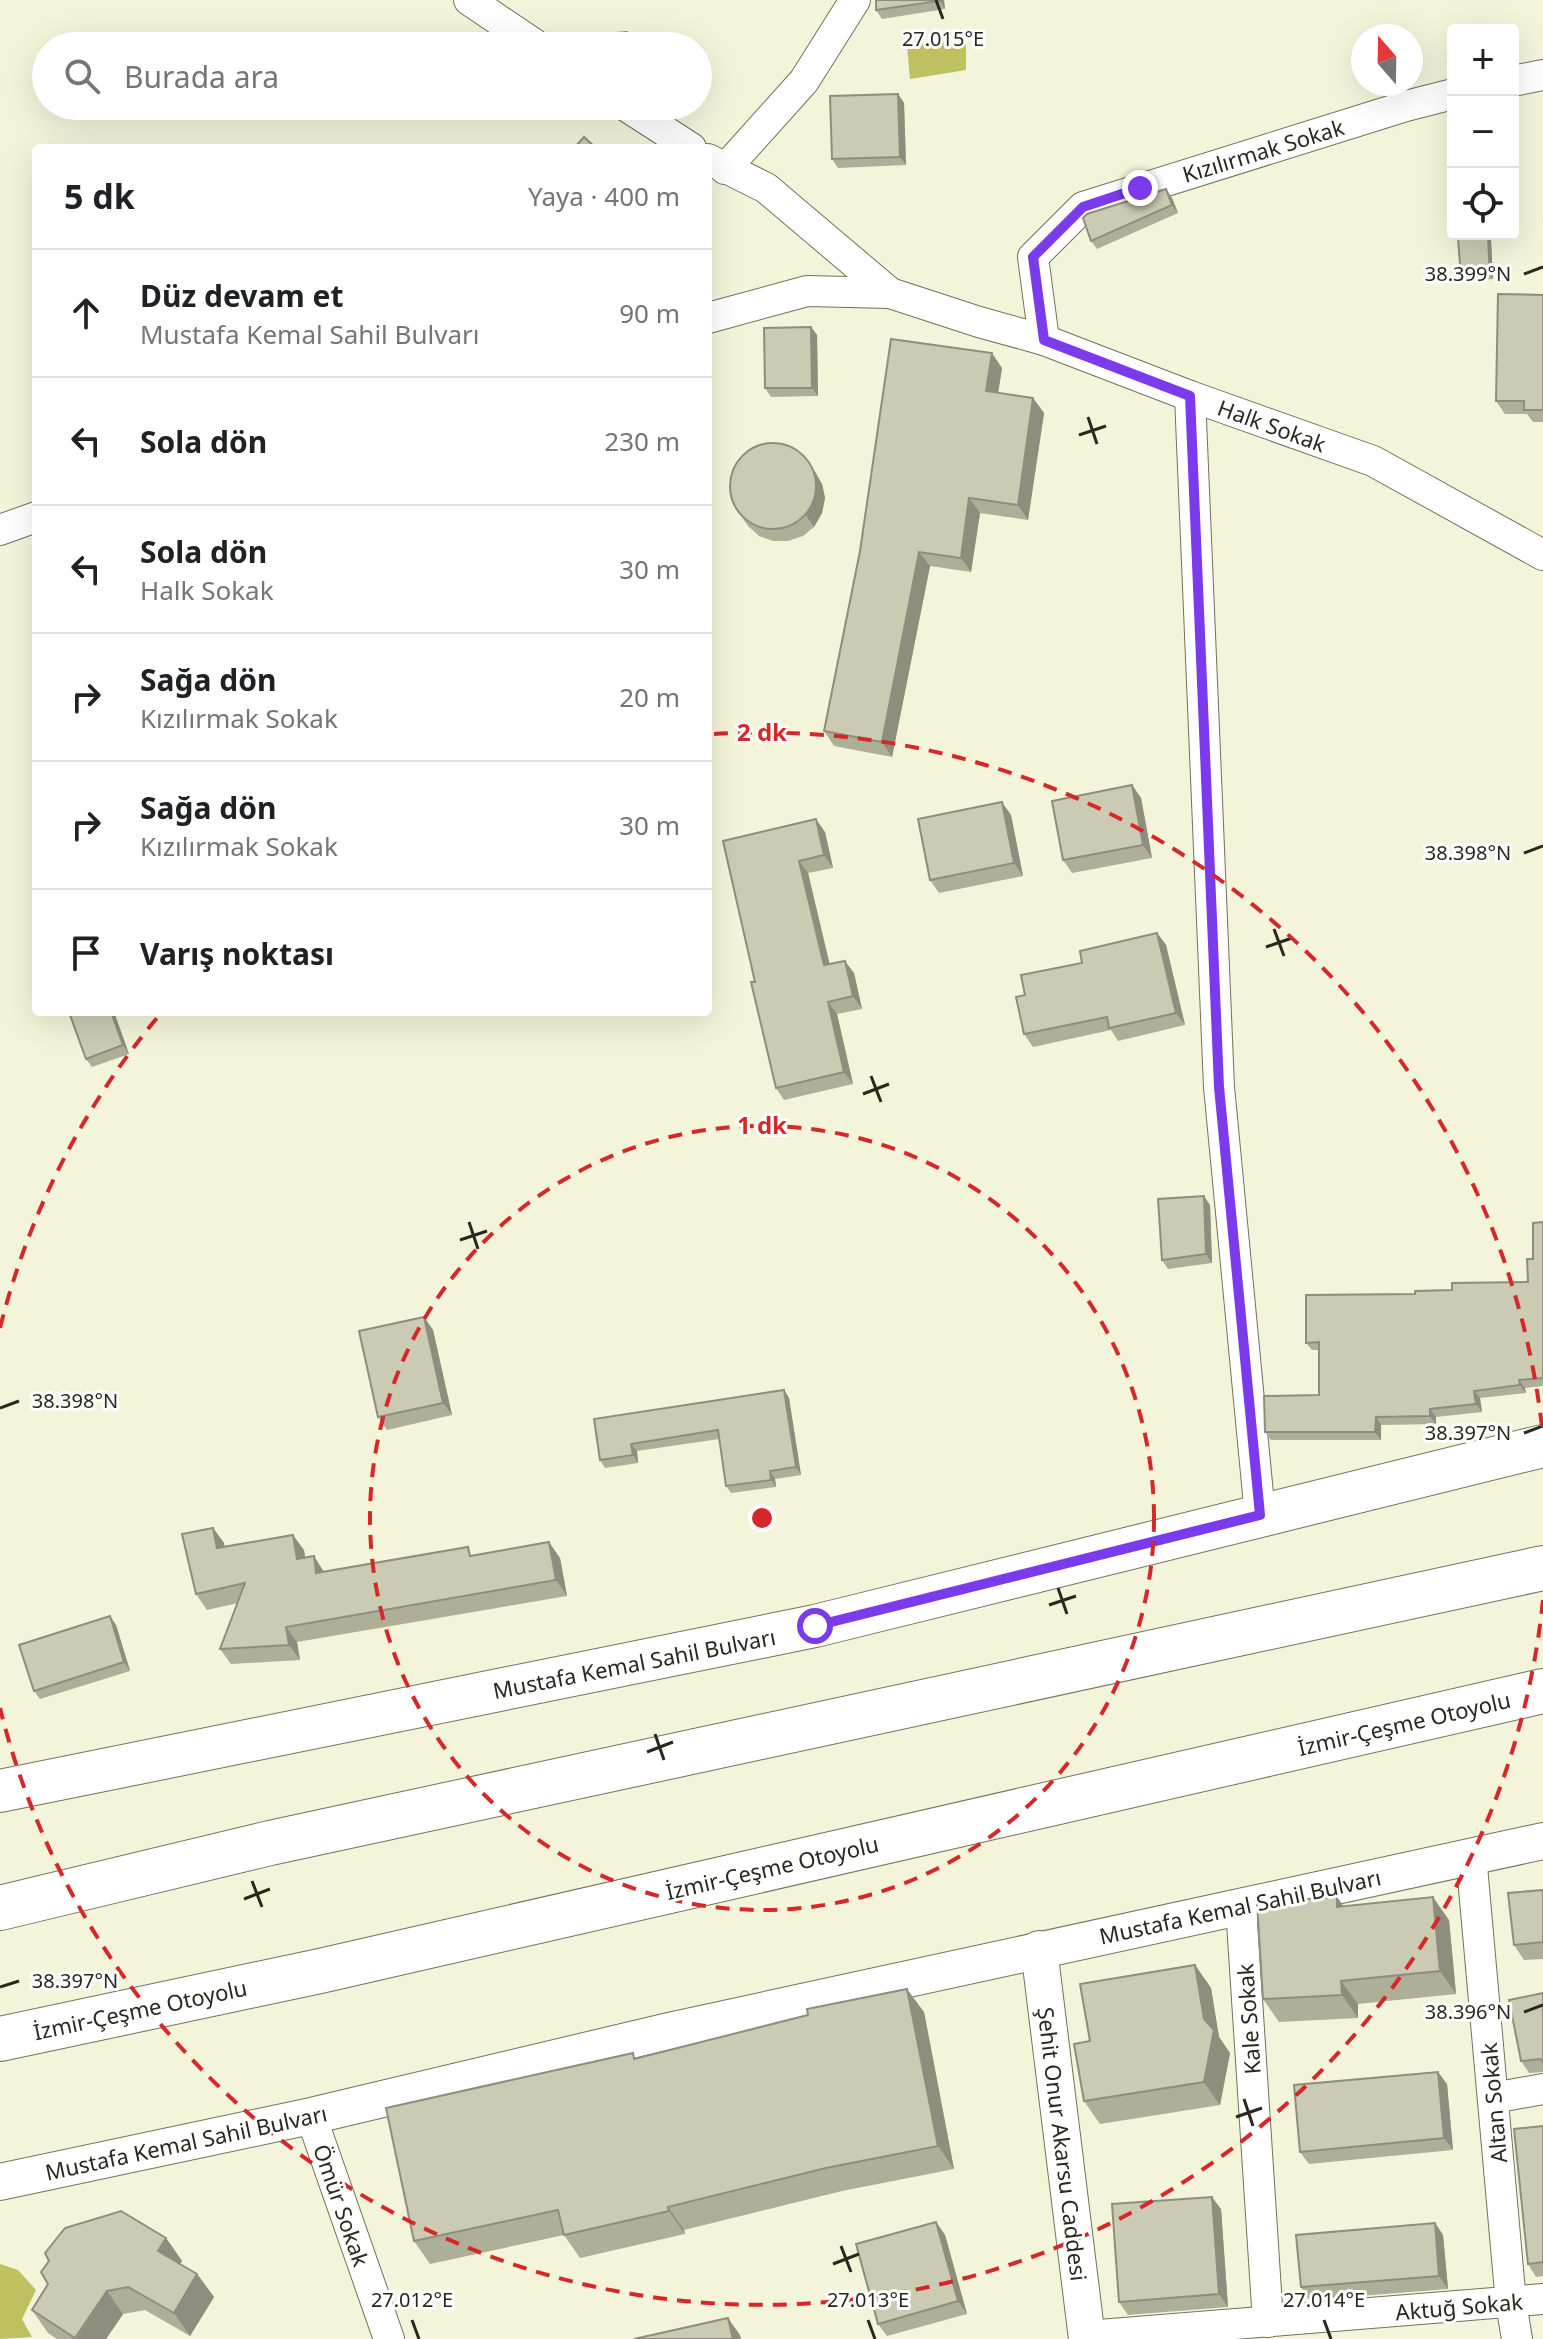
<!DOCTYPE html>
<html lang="tr">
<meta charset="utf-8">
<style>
:root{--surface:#fff;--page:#f2f2f2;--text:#202124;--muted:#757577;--line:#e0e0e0}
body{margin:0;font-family:"Noto Sans",sans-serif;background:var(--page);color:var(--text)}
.controls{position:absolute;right:24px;top:24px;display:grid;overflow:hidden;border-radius:8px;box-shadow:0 8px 32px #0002}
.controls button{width:72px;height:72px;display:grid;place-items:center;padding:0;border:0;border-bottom:2px solid var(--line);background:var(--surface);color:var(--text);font:40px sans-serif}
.compass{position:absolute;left:1351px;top:24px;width:72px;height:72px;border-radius:50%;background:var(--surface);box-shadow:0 8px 32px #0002;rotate:340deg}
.stop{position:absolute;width:24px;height:24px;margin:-18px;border:6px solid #7c3aed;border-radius:50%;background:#fff}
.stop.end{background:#7c3aed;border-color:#fff;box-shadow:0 2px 8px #0008}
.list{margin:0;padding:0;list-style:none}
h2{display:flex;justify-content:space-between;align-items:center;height:104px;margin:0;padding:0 32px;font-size:34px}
h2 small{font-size:26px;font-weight:400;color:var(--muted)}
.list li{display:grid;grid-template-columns:52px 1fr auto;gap:24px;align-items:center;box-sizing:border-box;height:128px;padding:0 32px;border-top:2px solid var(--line)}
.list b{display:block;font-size:30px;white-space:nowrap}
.list p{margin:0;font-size:26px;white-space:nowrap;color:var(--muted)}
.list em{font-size:26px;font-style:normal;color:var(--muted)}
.icon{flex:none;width:44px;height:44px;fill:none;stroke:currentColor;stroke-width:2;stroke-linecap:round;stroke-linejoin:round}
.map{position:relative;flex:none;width:1543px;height:2339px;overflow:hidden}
.search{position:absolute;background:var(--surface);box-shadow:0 8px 32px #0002;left:32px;top:32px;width:680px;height:88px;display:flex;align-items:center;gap:20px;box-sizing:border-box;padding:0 28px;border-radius:44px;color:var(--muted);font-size:30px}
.panel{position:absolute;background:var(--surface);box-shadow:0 8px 32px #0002;left:32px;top:144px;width:680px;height:872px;border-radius:8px}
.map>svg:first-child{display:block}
</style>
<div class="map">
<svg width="1543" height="2339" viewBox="0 0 1543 2339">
<rect width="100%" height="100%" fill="#f3f4da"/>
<g fill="#bfc05f">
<path d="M966 40V70L910 79 907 45Z"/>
<path d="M0 2264 18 2270 36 2290 22 2319 32 2337 0 2339Z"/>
</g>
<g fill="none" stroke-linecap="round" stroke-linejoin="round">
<defs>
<g id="minor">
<path d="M469 0 537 46"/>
<path d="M1513 81 1543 75"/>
<path d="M626 106 691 148"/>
<path d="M708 159 766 188 890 293"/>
<path d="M725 169 804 81 855 0"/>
<path d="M708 318 807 291 890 293 979 322 1044 340 1190 396 1373 461 1543 555"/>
<path d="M1044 340 1033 257 1083 207 1406 106 1453 94"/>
<path d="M1190 396 1219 1087 1260 1515"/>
<path d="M0 530 36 517"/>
<path d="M1471 1855 1511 2303 1517 2339"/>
<path d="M1241 1907 1268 2322"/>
<path d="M1493 2098 1543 2089"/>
<path d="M311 2116 389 2339"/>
<path d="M1087 2336 1543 2299"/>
</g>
<g id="tertiary">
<path d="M1039 1949 1087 2339"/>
<path d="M0 2182 311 2116 669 2031 1543 1841"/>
</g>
<path id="secondary" d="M0 1791 815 1626 1543 1446"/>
<g id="motorway">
<path d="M0 1908 270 1843 1543 1568"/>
<path d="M0 2039 320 1971 1543 1691"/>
</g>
</defs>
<use href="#minor" stroke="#71725b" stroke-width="32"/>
<use href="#tertiary" stroke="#71725b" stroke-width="38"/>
<use href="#secondary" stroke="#71725b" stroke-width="44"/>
<use href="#motorway" stroke="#71725b" stroke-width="46"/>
<use href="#minor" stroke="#fff" stroke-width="30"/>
<use href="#tertiary" stroke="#fff" stroke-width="36"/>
<use href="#secondary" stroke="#fff" stroke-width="42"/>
<use href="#motorway" stroke="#fff" stroke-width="44"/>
</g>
<g fill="#aeaf99">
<path d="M876 0H944L945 9 882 19 876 10Z"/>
<path d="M898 94 904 103 906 165 838 168 832 159Z"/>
<path d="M1172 198 1178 213 1097 249 1091 241Z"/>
<path d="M1491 240 1493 279 1464 281 1461 277Z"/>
<path d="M1543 295V422H1533L1527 414H1505L1496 401Z"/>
<path d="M811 327 817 335 818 396 771 397 765 388Z"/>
<path d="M1002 368 998 393 1033 398 1044 413 1028 520 980 513 971 572 930 566 892 757 834 746 824 731Z"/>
<path d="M815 471 822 484 825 498 822 513 814 527 803 536 788 541H773L759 536 748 526 739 513Z"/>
<path d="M1132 785 1141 798 1152 858 1072 873 1063 860Z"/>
<path d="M1011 815 1023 876 939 893 930 880Z"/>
<path d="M825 832 833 868 808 873 829 964 854 973 862 1009 837 1014 853 1084 784 1100 776 1088 755 982 723 841Z"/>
<path d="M1157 933 1166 945 1185 1025 1118 1041 1111 1030 1033 1047 1024 1034 1025 995 1082 963Z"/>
<path d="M114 1012 129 1054 92 1067 86 1059Z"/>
<path d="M1210 1205 1212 1263 1168 1269 1162 1260Z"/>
<path d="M1543 1222V1386L1525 1388 1526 1393 1480 1398 1482 1412 1436 1417V1424L1381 1425V1440H1271L1265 1432 1319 1395V1350H1312L1306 1343 1415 1294 1528 1282Z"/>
<path d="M424 1317 433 1330 452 1415 387 1430 378 1417Z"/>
<path d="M784 1390 789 1398 801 1475 775 1479 776 1487 731 1493 726 1486 719 1439 637 1451 638 1463 605 1468 600 1460 594 1419Z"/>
<path d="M213 1528 224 1543V1546L304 1550 305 1558 324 1571 474 1556 560 1558 567 1596 297 1642 300 1660 231 1664 220 1649 238 1603 207 1610 196 1594Z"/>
<path d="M116 1625 130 1671 40 1699 34 1691Z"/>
<path d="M1543 1890V1959L1524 1960 1514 1945Z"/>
<path d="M1337 1897 1343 1906 1449 1920 1456 1994 1358 2004V2018L1279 2022 1263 1999Z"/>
<path d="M1195 1965 1211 1988 1219 2037 1230 2053 1220 2105 1100 2124 1084 2101 1090 2041Z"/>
<path d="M1543 1993V2072L1529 2073 1521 2061Z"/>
<path d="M924 2012 954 2169 842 2191 684 2230 685 2234 580 2258 564 2235 430 2264 414 2241 636 2058Z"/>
<path d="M1447 2084 1453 2150 1309 2164 1300 2152Z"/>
<path d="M1543 2126V2276L1536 2277 1528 2264Z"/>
<path d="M1221 2209 1228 2307 1128 2315 1119 2302Z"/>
<path d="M936 2222 945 2235 967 2314 887 2336 878 2324Z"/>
<path d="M1435 2223 1443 2235 1448 2289 1309 2300 1301 2287Z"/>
<path d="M166 2238 182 2261 180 2264 197 2274 214 2297 190 2336 145 2310 123 2314 106 2339H57L48 2333 32 2310Z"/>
</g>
<g fill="#8d8e7d">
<path d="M939 0H944L945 9Z"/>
<path d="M627 32 630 37 631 46H628Z"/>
<path d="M898 94 904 103 906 165 900 157Z"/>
<path d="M1166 189 1172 198 1178 213 1172 205Z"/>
<path d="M1488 236 1491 240 1493 279 1490 275Z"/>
<path d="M811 327 817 335 818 396 812 388Z"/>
<path d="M992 353 1002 368 996 406 986 391Z"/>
<path d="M1033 398 1044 413 1028 520 1018 505Z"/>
<path d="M806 458 822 484 825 498 822 513 814 527 805 514Z"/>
<path d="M969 498 980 513 971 572 961 558Z"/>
<path d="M919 552 930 566 892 757 882 742Z"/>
<path d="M1132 785 1141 798 1152 858 1143 845Z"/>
<path d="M1002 802 1011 815 1023 876 1014 863Z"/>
<path d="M816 819 825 832 833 868 824 855Z"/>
<path d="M799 861 808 873 833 978 824 965Z"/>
<path d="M1157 933 1166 945 1185 1025 1176 1013Z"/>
<path d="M845 961 854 973 862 1009 853 996Z"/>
<path d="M828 1002 837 1014 853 1084 844 1072Z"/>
<path d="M111 1012H114L129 1054 123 1045Z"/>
<path d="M1204 1196 1210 1205 1212 1263 1206 1254Z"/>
<path d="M424 1317 433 1330 452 1415 443 1403Z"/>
<path d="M1519 1380 1525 1388 1526 1393 1520 1385Z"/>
<path d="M784 1390 789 1398 801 1475 796 1467Z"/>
<path d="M1474 1391 1480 1398 1482 1412 1476 1404Z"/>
<path d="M1430 1409 1436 1417V1424L1430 1416Z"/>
<path d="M1376 1417 1381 1425V1440L1375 1432Z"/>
<path d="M631 1444 637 1451 638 1463 633 1455Z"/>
<path d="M770 1471 775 1479 776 1487 771 1480Z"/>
<path d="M213 1528 224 1543 228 1563 217 1548Z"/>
<path d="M293 1535 304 1550 308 1574 297 1559Z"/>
<path d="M549 1542 560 1558 567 1596 556 1580Z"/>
<path d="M314 1556 324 1572 316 1573Z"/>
<path d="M110 1616 116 1625 130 1671 124 1662Z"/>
<path d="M286 1627 297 1642 300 1660 289 1645Z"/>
<path d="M1337 1897 1353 1920 1337 1907Z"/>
<path d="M1433 1897 1449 1920 1456 1994 1440 1971Z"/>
<path d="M1195 1965 1211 1988 1219 2037 1230 2053 1220 2105 1204 2082V2019Z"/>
<path d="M1341 1981 1358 2004V2018L1342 1995Z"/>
<path d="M907 1989 924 2012 954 2169 938 2146Z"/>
<path d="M1438 2072 1447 2084 1453 2150 1444 2138Z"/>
<path d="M1212 2197 1221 2209 1228 2307 1219 2294Z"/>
<path d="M668 2207 684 2230 685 2234 669 2211Z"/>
<path d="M936 2222 945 2235 967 2314 958 2301Z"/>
<path d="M1435 2223 1443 2235 1448 2289 1439 2276Z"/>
<path d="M166 2238 182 2261 174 2274 158 2251Z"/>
<path d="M197 2274 214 2297 190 2336 174 2313Z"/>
<path d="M107 2291 123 2314 106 2339H76Z"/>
<path d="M728 2318 740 2335 741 2339H733Z"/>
</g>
<g fill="#cacbb2" stroke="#8d8e7d" stroke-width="2">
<path d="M876 0H939V1L876 10Z"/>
<path d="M627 32 628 46H594L593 35Z"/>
<path d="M898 94 900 157 832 159 830 96Z"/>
<path d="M584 137 596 148H574Z"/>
<path d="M1166 189 1172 205 1091 241 1083 218 1087 214Z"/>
<path d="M1488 236 1490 275 1461 277 1458 238Z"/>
<path d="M1498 294 1543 295V410H1524V401H1496Z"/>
<path d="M811 327 812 388H765L764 328Z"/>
<path d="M891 339 992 353 986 391 1033 398 1018 505 969 498 961 558 919 552 882 742 824 731 860 551Z"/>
<circle cx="773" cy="486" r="43"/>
<path d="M1132 785 1143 845 1063 860 1052 801Z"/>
<path d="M1002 802 1014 863 930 880 918 819Z"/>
<path d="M816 819 824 855 799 861 824 965 845 961 853 996 828 1002 844 1072 776 1088 751 982H755L723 841Z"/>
<path d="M1157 933 1176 1013 1109 1028 1107 1017 1024 1034 1016 997 1025 995 1021 975 1082 963 1080 951Z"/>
<path d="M77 1012H111L123 1045 86 1059 70 1015Z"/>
<path d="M1204 1196 1206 1254 1162 1260 1158 1199Z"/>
<path d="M1543 1222V1378L1519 1380 1520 1385 1474 1391 1476 1404 1430 1409V1416L1376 1417 1375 1432H1265L1264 1396 1319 1395V1342L1306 1343V1295L1415 1294V1291L1452 1290V1283L1528 1282 1527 1259H1533V1223Z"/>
<path d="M424 1317 443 1403 378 1417 359 1331Z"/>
<path d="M784 1390 796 1467 770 1471 771 1480 726 1486 718 1430 631 1444 633 1455 600 1460 594 1419Z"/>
<path d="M213 1528 217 1548 293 1535 297 1559 314 1556 316 1573 468 1547 470 1556 549 1542 556 1580 286 1627 289 1645 220 1649 245 1583 196 1594 182 1534Z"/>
<path d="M110 1616 124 1662 34 1691 19 1645Z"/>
<path d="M1543 1890V1942L1514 1945 1508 1893Z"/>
<path d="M1337 1897V1907L1433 1897 1440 1971 1341 1981 1342 1995 1263 1999 1257 1902Z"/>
<path d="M1195 1965 1204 2019 1214 2030 1204 2082 1084 2101 1074 2044 1090 2041 1080 1984Z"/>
<path d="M907 1989 938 2146 826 2168 668 2207 669 2211 564 2235 558 2210 414 2241 386 2108 633 2053 634 2059 808 2015 807 2009Z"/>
<path d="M1543 1993V2062L1540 2059 1521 2061 1509 2000Z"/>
<path d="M1438 2072 1444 2138 1300 2152 1294 2085Z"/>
<path d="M1543 2126V2262L1528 2264 1514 2129Z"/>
<path d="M1212 2197 1219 2294 1119 2302 1112 2204Z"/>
<path d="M121 2211 166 2238 158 2251 197 2274 174 2313 128 2287 107 2291 75 2338 32 2310 48 2284 41 2272 49 2261 45 2253 65 2228Z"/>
<path d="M936 2222 958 2301 878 2324 856 2244Z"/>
<path d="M1435 2223 1439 2276 1301 2287 1296 2235Z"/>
<path d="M728 2318 733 2339H634Z"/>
</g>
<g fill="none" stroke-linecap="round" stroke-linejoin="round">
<path stroke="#7c3aed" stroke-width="10" d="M815 1626 1260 1515 1219 1087 1190 396 1044 340 1033 257 1083 207 1140 188"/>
</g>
<path fill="none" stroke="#28281e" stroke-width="3" d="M936 0 943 19M1524 274 1543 267M1088 417 1097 444M1079 435 1106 426M1524 853 1543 846M1274 929 1284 956M1266 947 1292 938M871 1076 881 1102M863 1094 889 1084M469 1222 478 1249M460 1240 487 1231M0 1408 19 1401M1524 1433 1543 1426M1058 1588 1067 1614M1049 1605 1076 1596M655 1734 664 1760M647 1752 673 1742M252 1881 262 1907M244 1899 270 1889M0 1987 19 1981M1524 2012 1543 2005M1244 2099 1253 2126M1236 2117 1262 2108M841 2246 851 2272M833 2264 859 2254M412 2320 419 2339M868 2320 875 2339M1324 2320 1331 2339"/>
<g fill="none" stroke="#d62828" stroke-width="4" stroke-dasharray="14 10">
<circle cx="762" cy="1518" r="392"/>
<path d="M1543 1600A785 785 0 0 1 0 1708M0 1328A785 785 0 0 1 161 1013M714 734A785 785 0 0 1 1543 1436"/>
</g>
<g text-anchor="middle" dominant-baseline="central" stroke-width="6" stroke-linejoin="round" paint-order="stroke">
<g font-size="22" fill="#28281e" stroke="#fff">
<text transform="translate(1263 150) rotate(-17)">Kızılırmak Sokak</text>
<text transform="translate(1272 425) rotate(20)">Halk Sokak</text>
<text transform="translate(634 1663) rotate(-11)">Mustafa Kemal Sahil Bulvarı</text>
<text transform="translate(1404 1723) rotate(-13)">İzmir-Çeşme Otoyolu</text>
<text transform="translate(772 1867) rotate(-13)">İzmir-Çeşme Otoyolu</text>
<text transform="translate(1240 1906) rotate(-12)">Mustafa Kemal Sahil Bulvarı</text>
<text transform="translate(140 2009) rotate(-12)">İzmir-Çeşme Otoyolu</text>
<text transform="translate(1248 2019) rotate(-94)">Kale Sokak</text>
<text transform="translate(1493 2103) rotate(-95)">Altan Sokak</text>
<text transform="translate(186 2142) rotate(-12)">Mustafa Kemal Sahil Bulvarı</text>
<text transform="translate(1063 2144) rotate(83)">Şehit Onur Akarsu Caddesi</text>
<text transform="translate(342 2205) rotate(71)">Ömür Sokak</text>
<text transform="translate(1459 2306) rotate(-5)">Aktuğ Sokak</text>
</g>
</g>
<g font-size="20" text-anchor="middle" fill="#28281e" stroke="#fff" stroke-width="6" stroke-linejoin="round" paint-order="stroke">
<text x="943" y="46">27.015°E</text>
<text x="1468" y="281">38.399°N</text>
<text x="1468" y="860">38.398°N</text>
<text x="75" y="1408">38.398°N</text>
<text x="1468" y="1440">38.397°N</text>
<text x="75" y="1988">38.397°N</text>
<text x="1468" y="2019">38.396°N</text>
<text x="412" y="2307">27.012°E</text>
<text x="868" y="2307">27.013°E</text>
<text x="1324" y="2307">27.014°E</text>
</g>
<circle cx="762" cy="1518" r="12" fill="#d62828" stroke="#fff" stroke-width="4"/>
<g font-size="24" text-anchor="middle" font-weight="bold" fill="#d62828" stroke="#fff" stroke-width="6" stroke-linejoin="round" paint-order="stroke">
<text x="762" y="741">2 dk</text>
<text x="762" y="1134">1 dk</text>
</g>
</svg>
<div class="controls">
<button>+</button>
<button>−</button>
<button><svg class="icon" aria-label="locate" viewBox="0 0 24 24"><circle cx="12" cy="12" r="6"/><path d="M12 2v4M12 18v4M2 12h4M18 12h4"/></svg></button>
</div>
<svg class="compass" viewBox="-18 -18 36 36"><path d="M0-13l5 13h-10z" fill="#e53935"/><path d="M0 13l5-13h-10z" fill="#757577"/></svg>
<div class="stop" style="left:815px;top:1626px"></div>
<div class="stop end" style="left:1140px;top:188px"></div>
<div class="search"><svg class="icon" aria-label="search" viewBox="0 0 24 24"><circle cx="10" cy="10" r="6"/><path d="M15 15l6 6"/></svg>Burada ara</div>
<section class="panel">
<h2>5 dk<small>Yaya · 400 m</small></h2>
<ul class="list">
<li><svg class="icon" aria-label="ahead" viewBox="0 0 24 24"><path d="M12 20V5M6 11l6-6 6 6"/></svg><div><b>Düz devam et</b><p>Mustafa Kemal Sahil Bulvarı</p></div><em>90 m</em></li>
<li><svg class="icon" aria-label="left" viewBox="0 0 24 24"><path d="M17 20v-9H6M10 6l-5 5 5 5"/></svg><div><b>Sola dön</b></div><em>230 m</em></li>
<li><svg class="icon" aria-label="left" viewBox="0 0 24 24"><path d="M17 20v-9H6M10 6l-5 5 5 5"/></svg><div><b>Sola dön</b><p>Halk Sokak</p></div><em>30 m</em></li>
<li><svg class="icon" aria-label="right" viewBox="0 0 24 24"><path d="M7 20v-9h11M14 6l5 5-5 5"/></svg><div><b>Sağa dön</b><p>Kızılırmak Sokak</p></div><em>20 m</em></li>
<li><svg class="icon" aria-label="right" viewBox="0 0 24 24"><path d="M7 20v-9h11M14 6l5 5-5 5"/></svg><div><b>Sağa dön</b><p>Kızılırmak Sokak</p></div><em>30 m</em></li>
<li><svg class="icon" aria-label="arrive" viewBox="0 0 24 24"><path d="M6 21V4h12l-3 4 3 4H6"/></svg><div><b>Varış noktası</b></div></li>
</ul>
</section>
</div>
